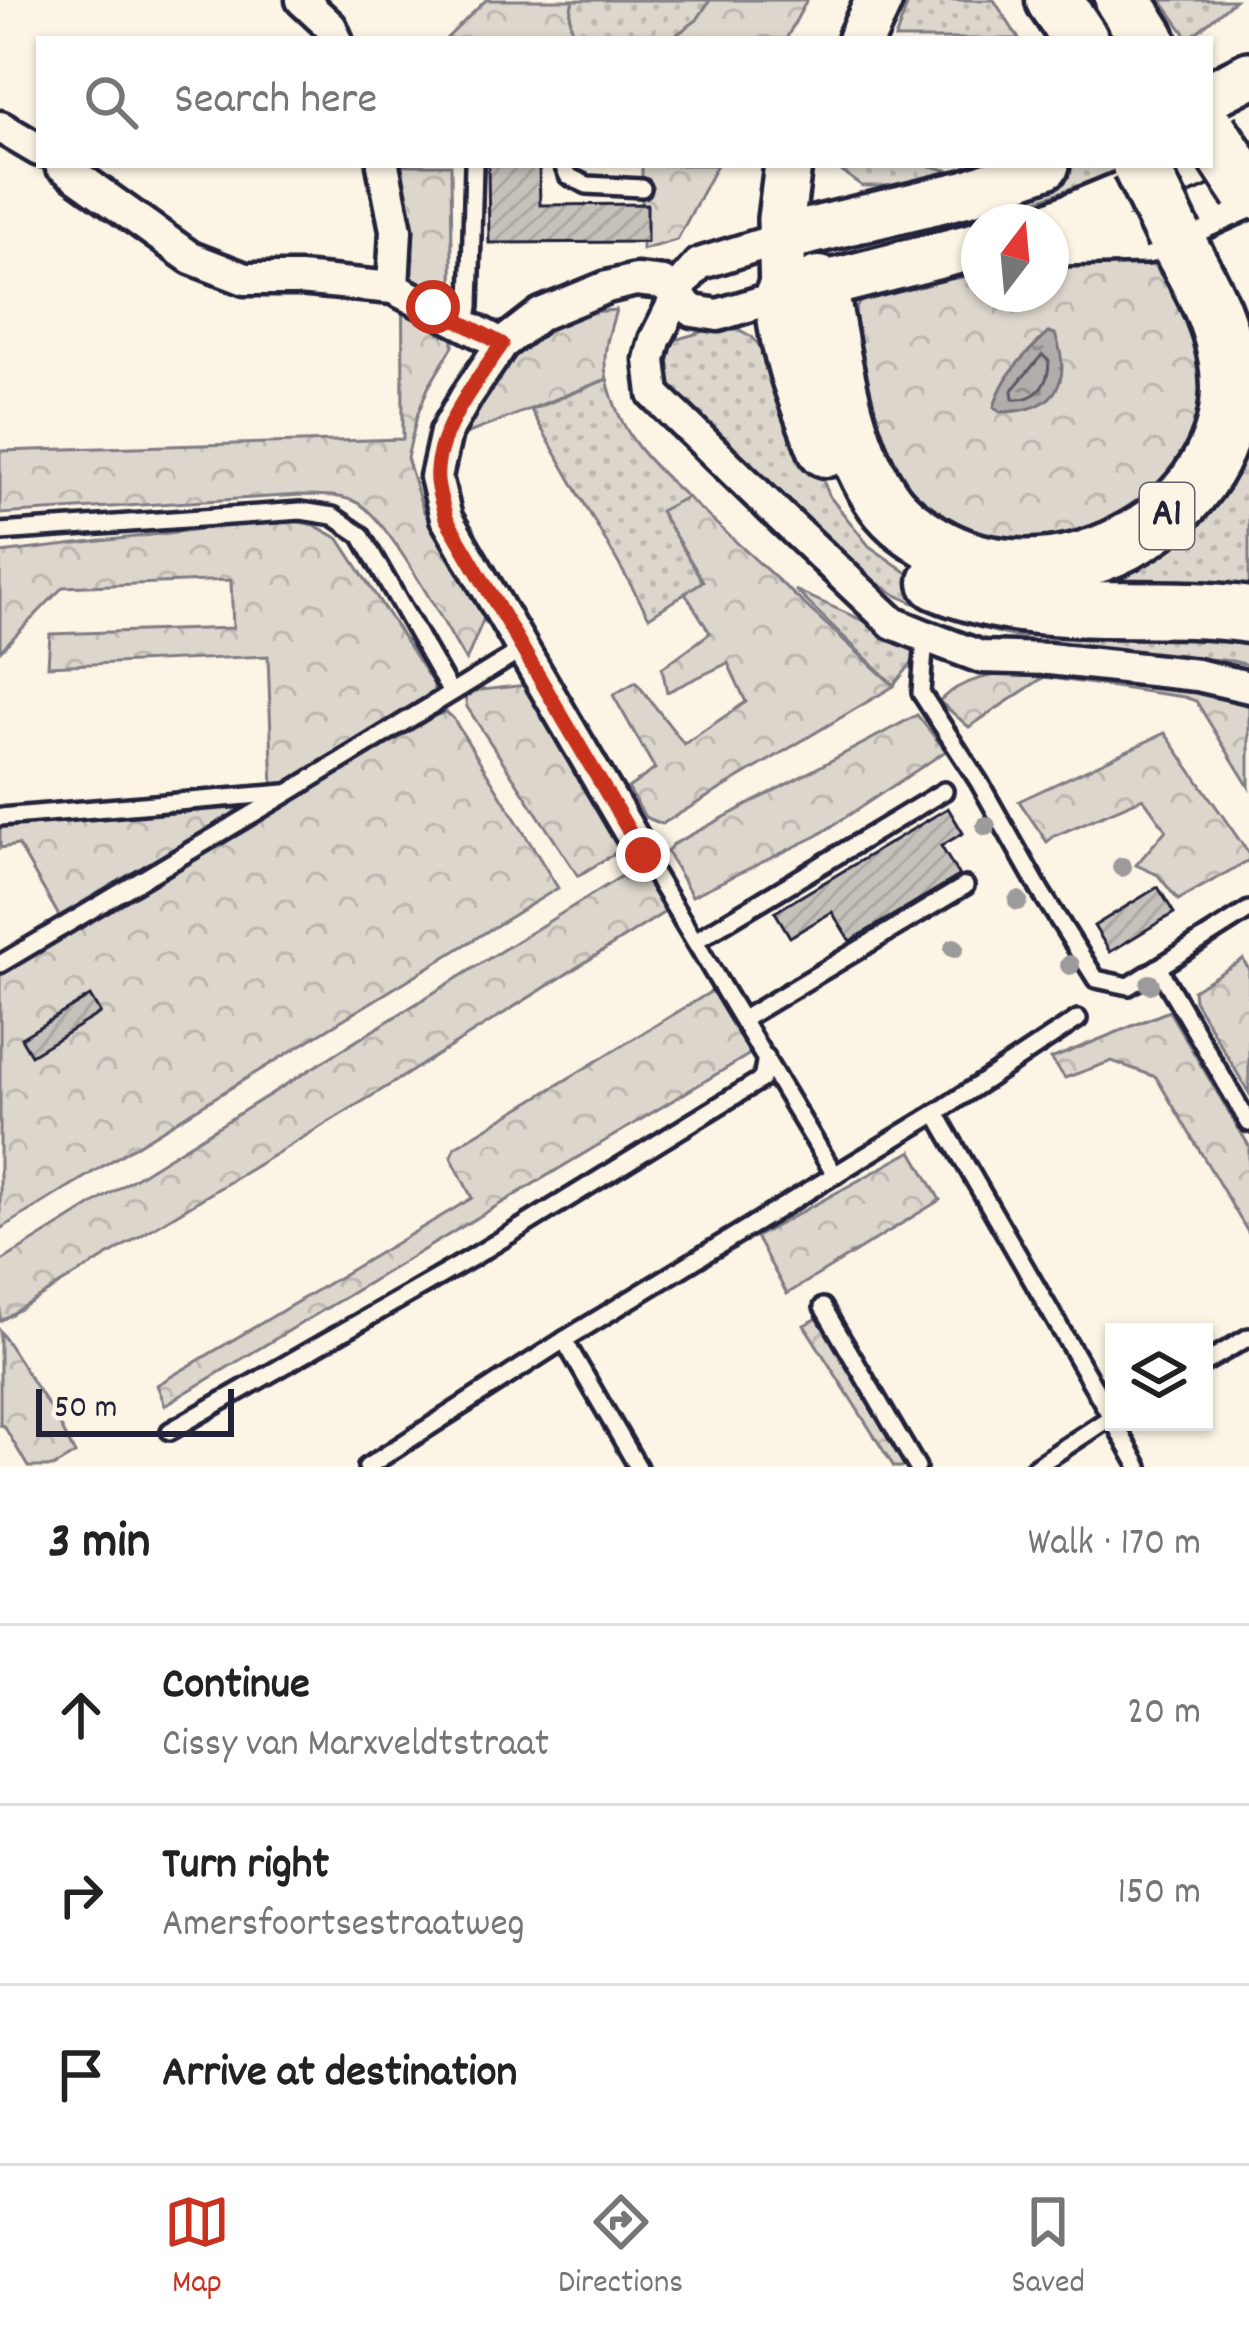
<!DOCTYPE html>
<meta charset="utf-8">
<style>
:root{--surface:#fff;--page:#f2f2f2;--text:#222;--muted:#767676;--line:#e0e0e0;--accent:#c8321e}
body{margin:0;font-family:Dekko,sans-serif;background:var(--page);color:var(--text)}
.controls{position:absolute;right:36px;bottom:36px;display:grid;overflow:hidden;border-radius:0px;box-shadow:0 3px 9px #0004}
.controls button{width:108px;height:108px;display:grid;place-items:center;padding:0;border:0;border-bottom:3px solid var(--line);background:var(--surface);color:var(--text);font:60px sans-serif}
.compass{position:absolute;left:961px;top:204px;width:108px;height:108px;border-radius:50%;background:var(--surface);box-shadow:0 3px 9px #0004;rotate:16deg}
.scale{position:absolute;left:36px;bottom:30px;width:198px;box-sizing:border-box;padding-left:12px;border:6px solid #22223b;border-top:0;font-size:33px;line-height:42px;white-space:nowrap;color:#22223b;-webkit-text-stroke:9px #fcf5e5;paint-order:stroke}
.stop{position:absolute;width:36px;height:36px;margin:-27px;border:9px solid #c8321e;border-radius:50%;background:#fff}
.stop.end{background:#c8321e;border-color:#fff;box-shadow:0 3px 12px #0008}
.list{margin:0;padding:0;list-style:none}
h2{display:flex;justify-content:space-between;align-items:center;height:156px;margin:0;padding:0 48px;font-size:51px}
h2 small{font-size:39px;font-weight:400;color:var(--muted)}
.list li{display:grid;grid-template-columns:78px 1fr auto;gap:36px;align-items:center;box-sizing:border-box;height:180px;padding:0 48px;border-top:3px solid var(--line)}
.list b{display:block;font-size:45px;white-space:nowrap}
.list p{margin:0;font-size:39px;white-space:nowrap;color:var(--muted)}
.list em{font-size:39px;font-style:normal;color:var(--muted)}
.icon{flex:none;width:66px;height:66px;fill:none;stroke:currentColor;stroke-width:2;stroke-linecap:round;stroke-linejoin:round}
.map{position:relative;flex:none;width:1249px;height:1467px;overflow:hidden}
.search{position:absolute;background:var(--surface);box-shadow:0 3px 9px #0004;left:36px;right:36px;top:36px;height:132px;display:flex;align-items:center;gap:30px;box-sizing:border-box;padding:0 42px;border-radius:0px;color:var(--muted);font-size:45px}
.sheet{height:696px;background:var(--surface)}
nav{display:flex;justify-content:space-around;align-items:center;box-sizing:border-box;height:168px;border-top:3px solid var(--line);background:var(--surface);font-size:33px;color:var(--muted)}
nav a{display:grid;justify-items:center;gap:6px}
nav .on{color:var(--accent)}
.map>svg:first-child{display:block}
</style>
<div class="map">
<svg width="1249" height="1467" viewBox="0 0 1249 1467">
<defs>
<pattern id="grass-dots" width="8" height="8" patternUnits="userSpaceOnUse" patternTransform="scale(3)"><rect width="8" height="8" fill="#dcd6cc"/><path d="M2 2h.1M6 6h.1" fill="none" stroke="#bcb7b0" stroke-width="1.8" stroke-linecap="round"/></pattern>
<pattern id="forest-crowns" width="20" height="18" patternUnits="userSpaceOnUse" patternTransform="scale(3)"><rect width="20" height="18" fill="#dcd6cc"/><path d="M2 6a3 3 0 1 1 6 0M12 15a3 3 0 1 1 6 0" fill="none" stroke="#bcb7b0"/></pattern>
<pattern id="water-ripples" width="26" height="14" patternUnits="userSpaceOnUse" patternTransform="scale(3)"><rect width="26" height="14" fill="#b2adab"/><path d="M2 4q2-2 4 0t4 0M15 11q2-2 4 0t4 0" fill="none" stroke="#908c8c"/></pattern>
<pattern id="building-hatch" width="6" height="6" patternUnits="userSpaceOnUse" patternTransform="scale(3)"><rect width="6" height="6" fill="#c6c1bb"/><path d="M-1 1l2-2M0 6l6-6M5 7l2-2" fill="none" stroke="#aaa6a2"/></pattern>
</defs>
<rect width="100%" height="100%" fill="#fcf5e5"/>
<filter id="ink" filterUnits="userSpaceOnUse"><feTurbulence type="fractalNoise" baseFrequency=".00833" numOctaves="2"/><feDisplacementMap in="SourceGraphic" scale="24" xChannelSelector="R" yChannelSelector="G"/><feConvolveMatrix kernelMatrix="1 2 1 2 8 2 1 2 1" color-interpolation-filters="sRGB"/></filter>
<g filter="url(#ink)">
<g fill="url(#grass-dots)" stroke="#7f7c84" stroke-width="3">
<path d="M573 0H710L697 20 671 39H576C569 30 569 11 573 0Z"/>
<path d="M909 0H994L1019 39H895Z"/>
<path d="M1161 0H1235L1189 39Z"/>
<path d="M837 165H926L951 171 896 186H862L837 168Z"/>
<path d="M1056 165H1113L1117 171C1067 191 1015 208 964 225 925 237 885 254 844 251L836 238Z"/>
<path d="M729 324 752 337 772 360 830 497 869 546 915 578 1249 634V665L1232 661C1132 653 1029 651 935 612 922 606 906 601 893 593 828 553 774 498 718 447 688 419 646 386 671 341Z"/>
<path d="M1249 340V607L1013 583Z"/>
<path d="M607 379C620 434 646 460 687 497L661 512 703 582 649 617 531 410Z"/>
<path d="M795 590 924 648 894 685Z"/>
</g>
<g fill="url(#forest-crowns)" stroke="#7f7c84" stroke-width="3">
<path d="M486 0H573C569 11 569 29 576 39H446Z"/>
<path d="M710 0H807L786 39H671L697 20Z"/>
<path d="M402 165H451L453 346 428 388 417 416 407 458 423 510 486 613 466 661C445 626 389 520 358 503 341 494 320 496 301 495L0 514V451L403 439Z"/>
<path d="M642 165H717L677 240 642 250Z"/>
<path d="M1142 248C1173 291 1217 357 1209 412 1206 431 1173 486 1163 507L1027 558 901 505 840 337 863 296 896 283 935 282 979 274V294H1051V261Z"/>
<path d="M616 310C609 333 601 356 607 379L456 438C487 391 520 330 579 314 591 311 604 311 616 310Z"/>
<path d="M687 497 894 686 662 824 645 817 628 788 655 769 613 695 636 682 684 744 746 702 728 663 667 692 662 668 710 633 685 593 703 581 660 511Z"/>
<path d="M285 519 314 525 339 539 434 685 433 696 273 790 268 656 48 666 50 634 233 628 231 580 63 587 0 651V553Z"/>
<path d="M1030 671 1162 683 1249 697V787L1196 701 1184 697 1044 677 969 727 939 701C965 676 996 675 1030 671Z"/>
<path d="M535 684 625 844 622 849 578 876 467 707 464 692Z"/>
<path d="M446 712 453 718 558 888 0 1229V975L285 806 425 719Z"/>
<path d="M917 715 946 751 817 836 692 896 667 852 672 845Z"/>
<path d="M1165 733 1249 854V860L1178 900 1158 875 1136 865 1166 830 1143 798 1054 836 1047 842 1019 801Z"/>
<path d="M215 806 239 810 59 916 18 845 0 848V822Z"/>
<path d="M633 869 641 871 665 912 393 1083 0 1321V1262Z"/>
<path d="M1243 959 1249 970V1093L1194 1000 1193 990Z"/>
<path d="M712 991 750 1054 165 1405 157 1385 472 1198 451 1157 455 1147Z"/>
<path d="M1169 1011 1249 1146V1234L1156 1077 1112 1061 1065 1078 1051 1059Z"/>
<path d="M912 1151 940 1200 787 1294 756 1237Z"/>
<path d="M818 1318 906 1467H894L804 1325Z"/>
<path d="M0 1331 58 1421 75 1454 53 1467H28L4 1426 0 1425Z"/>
</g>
<path fill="url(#water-ripples)" stroke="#78757e" stroke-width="3" d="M1049 332 1055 334C1074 385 1053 412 1000 412L994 407C1003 374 1024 355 1049 332Z"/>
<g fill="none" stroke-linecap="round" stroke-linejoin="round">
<path stroke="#5c5a68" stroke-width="3" d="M1042 355 1049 361C1049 384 1037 401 1013 399L1012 390Z"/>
</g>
<g fill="url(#building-hatch)" stroke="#22223b" stroke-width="3">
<path d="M488 165H539L540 205 647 204V242L489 243Z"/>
<path d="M948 808 963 833 941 846 959 876 850 941 832 912 790 937 775 912Z"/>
<path d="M1158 887 1174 913 1110 952 1094 926Z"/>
<path d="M90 996 100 1013 31 1055 21 1038Z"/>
</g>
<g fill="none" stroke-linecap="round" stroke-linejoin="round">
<defs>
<g id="service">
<path d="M563 165 568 176 587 185 642 188"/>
<path d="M467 325 470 306 474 165"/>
<path d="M0 532 301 511 333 516 361 535 450 691"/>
<path d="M925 636 921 693 979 782 1041 892 1096 979 1129 986 1249 910"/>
<path d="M0 817 285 793"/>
<path d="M643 855 835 1175"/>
<path d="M695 941 944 791"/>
<path d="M0 964 288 793 522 650"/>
<path d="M1159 969 1249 1123"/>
<path d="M743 1019 965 886"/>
<path d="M936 1113 1114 1422"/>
<path d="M823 1307 917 1467"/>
<path d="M564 1340 638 1467"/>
<path d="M1204 1363 1249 1337"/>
<path d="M1114 1422 1139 1467"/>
<path d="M170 1431 473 1257 762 1079 766 1057"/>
<path d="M367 1467 564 1340 936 1113 1078 1019"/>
<path d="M1035 1467 1114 1415"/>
</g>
<g id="minor">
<path d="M302 0 331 27 336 39"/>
<path d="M0 127 39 150"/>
<path d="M61 165 191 258 245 279H299L393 288"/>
<path d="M383 165 396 230 393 288 502 344"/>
<path d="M782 238 699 264 685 280 655 340 650 360 654 394 780 516 893 623 925 636 981 657 1049 659 1197 675 1249 687"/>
<path d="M643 855 446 518 436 477 446 432 466 397 502 344 541 314 607 287 636 280 663 283 693 311 718 315 783 295"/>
</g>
<g id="primary">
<path d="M861 39 879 0"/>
<path d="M1210 95 1249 75"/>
<path d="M788 165 781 219 783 295 979 245"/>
<path d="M1051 225 1195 165"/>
<path d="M782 238 968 193 1046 165"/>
<path d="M1051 242 1146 240 1249 194"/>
</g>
<g id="motorway">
<path d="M1054 0 1080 39"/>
<path d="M1123 0 1148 39"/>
<path d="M819 284C834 356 841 440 884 502 897 520 915 532 933 543 1048 612 1227 527 1229 389 1229 331 1202 285 1174 236"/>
<path d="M783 295C786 350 806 398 826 449"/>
<path d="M937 582C1037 625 1145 600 1249 615"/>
</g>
</defs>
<use href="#service" stroke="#22223b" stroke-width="24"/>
<use href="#minor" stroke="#22223b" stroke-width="39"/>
<use href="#primary" stroke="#22223b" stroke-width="54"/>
<use href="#motorway" stroke="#22223b" stroke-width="63"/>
<use href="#service" stroke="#fcf5e5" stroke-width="15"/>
<use href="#minor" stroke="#fcf5e5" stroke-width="30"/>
<use href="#primary" stroke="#fcf5e5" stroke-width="45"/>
<use href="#motorway" stroke="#fcf5e5" stroke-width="54"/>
<defs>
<g id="motorway-bridge">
<path d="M1210 132 1249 191"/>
<path d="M1140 165 1174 236"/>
</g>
</defs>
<use href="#motorway-bridge" stroke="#22223b" stroke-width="63" stroke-linecap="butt"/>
<use href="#motorway-bridge" stroke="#fcf5e5" stroke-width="54"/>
</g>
<g fill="#9d9a9b">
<circle cx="986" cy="826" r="10"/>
<circle cx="1122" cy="867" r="10"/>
<circle cx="1018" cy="901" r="10"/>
<circle cx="954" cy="948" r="10"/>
<circle cx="1070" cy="965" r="10"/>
<circle cx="1150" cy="984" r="10"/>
</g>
</g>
<g fill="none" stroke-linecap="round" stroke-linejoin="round" filter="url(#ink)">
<path stroke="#c8321e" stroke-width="15" d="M433 307 502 344C477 380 433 435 437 481 438 493 443 506 446 518L643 855"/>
</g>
<g text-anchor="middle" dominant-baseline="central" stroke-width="12" stroke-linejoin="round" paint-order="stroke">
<rect fill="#fcf5e5" stroke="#63616e" stroke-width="3" x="1140" y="483" width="54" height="66" rx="9"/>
<g font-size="39" font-weight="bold" fill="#22223b">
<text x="1167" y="516">A1</text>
</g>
</g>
</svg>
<div class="controls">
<button><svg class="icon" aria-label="layers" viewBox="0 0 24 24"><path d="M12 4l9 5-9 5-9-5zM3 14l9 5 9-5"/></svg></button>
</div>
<svg class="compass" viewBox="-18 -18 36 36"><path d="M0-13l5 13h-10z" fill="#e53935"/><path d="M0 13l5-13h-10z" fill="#767676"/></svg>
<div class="scale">50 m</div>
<div class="stop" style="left:433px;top:307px"></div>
<div class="stop end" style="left:643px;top:855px"></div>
<div class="search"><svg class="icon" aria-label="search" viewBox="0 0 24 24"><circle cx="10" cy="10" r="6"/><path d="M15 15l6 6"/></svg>Search here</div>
</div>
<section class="sheet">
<h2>3 min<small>Walk · 170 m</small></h2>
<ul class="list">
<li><svg class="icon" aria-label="ahead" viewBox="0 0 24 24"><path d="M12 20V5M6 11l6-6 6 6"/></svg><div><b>Continue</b><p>Cissy van Marxveldtstraat</p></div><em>20 m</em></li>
<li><svg class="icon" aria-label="right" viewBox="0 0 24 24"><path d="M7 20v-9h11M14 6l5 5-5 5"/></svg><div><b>Turn right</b><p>Amersfoortsestraatweg</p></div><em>150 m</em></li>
<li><svg class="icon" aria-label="arrive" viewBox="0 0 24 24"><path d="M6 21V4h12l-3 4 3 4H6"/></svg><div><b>Arrive at destination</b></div></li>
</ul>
</section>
<nav>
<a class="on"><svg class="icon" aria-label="map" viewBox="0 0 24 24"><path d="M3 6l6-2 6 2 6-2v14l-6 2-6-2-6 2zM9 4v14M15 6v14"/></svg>Map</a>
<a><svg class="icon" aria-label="directions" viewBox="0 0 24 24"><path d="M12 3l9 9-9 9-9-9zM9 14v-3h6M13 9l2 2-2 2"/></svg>Directions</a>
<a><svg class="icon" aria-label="saved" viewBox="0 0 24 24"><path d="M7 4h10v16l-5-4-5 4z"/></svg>Saved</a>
</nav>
